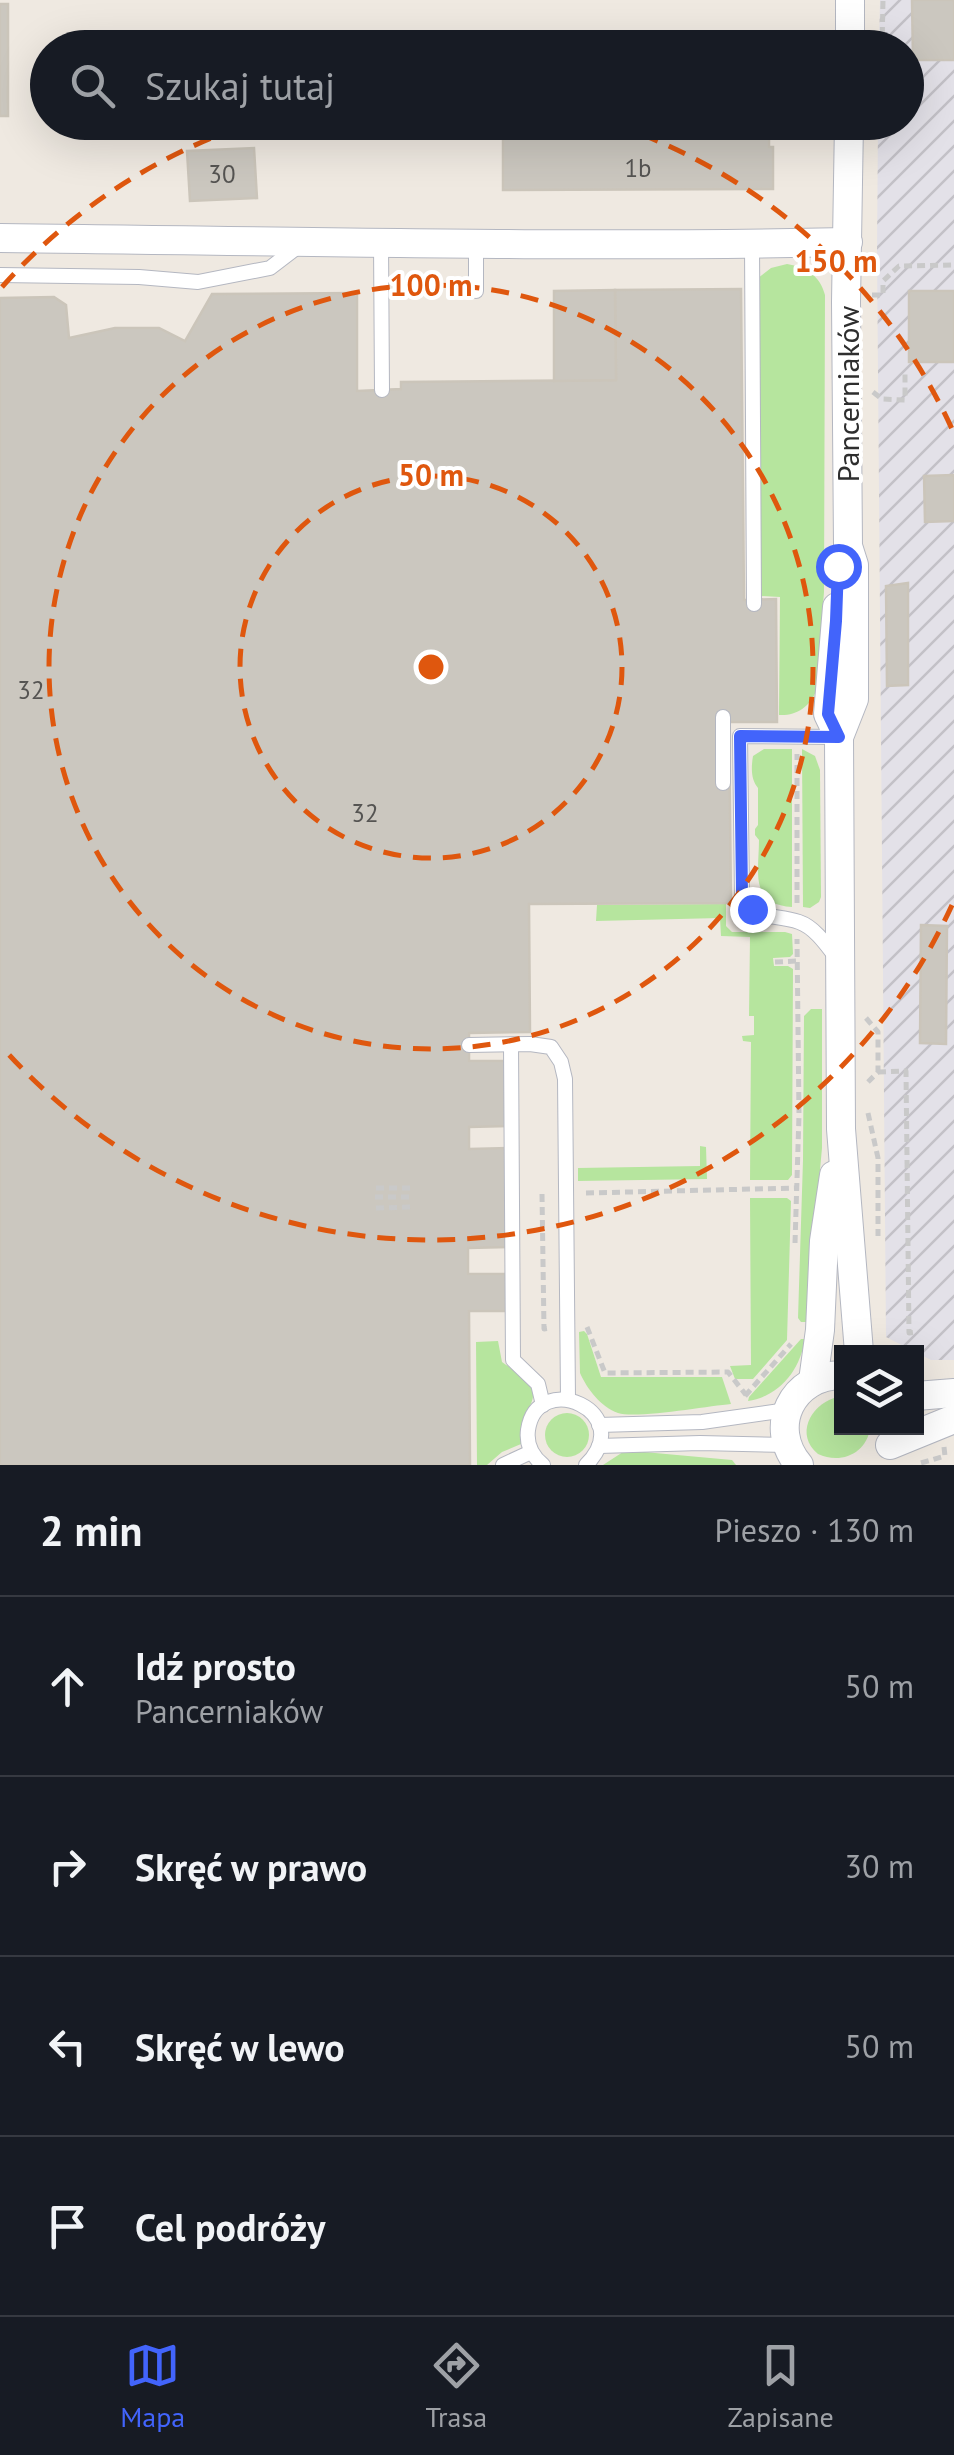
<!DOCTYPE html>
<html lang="pl">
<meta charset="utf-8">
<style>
:root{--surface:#171b24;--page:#242831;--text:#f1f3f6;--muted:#9ea1a6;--line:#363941;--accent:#4264fb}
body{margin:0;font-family:"PT Sans",sans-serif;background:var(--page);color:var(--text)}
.controls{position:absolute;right:30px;bottom:30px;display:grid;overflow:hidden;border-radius:0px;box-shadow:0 10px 40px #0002}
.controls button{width:90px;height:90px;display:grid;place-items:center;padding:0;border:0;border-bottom:2px solid var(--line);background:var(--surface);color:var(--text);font:50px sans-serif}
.stop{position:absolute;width:30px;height:30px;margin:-22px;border:8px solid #4264fb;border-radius:50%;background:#fff}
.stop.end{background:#4264fb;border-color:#fff;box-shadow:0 2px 10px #0008}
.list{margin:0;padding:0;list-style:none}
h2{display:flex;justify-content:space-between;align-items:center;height:130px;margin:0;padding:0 40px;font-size:42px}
h2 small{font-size:32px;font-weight:400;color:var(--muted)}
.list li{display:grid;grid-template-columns:65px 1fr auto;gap:30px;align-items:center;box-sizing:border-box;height:180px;padding:0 40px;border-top:2px solid var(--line)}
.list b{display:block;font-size:38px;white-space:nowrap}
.list p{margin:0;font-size:32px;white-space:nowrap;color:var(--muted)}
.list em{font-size:32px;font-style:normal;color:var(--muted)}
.icon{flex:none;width:55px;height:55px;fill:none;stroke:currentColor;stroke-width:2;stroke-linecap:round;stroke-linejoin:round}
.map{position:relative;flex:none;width:954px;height:1465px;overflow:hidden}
.search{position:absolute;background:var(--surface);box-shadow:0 10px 40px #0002;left:30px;right:30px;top:30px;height:110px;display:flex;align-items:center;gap:25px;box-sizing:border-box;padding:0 35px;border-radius:55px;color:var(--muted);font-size:38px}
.sheet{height:850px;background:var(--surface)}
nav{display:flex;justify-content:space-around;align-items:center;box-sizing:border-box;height:140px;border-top:2px solid var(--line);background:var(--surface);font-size:28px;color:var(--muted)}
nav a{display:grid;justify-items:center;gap:5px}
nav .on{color:var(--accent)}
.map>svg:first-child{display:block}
</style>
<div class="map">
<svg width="954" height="1465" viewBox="0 0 954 1465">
<defs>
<pattern id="industrial-furrows" width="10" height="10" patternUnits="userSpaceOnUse" patternTransform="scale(2.5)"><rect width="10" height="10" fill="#e3e1e8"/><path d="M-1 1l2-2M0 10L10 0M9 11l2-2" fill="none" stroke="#c3c1c7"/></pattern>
</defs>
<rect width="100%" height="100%" fill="#efe9e1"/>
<path fill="url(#industrial-furrows)" d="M880 0H954V1360H931L886 1337 877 253 878 123 906 122V48L879 47Z"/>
<g fill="#b6e59e">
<path d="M787 264C807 267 820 276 825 295L824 592 816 691C810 707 796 716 779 715L780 597 761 596 758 278 771 268Z"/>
<path d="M764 749H792V907C749 904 759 872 759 840L755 835V829L758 825V788C751 780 751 768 753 756Z"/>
<path d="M802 749 815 756 820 770 821 897 819 902 810 908 803 907Z"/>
<path d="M726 904V926L732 932H785L792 934 793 954 790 957 773 958 774 966H788L793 969 792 1175 788 1180H750L751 1042 743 1041 742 1036 754 1035V1016H749L750 937 721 936 720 918 596 921 597 905Z"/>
<path d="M811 1009H822V1148L806 1322H801L798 1318 803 1160 804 1016Z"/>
<path d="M700 1146 706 1147 707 1179 578 1181V1168L700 1166Z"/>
<path d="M750 1198H787L791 1201 787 1340 753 1379H735L730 1366 751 1365Z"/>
<path d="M584 1331 587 1334 601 1377H722L731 1404C708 1406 636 1419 618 1413 601 1407 587 1389 580 1373L579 1332Z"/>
<path d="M801 1339H805C800 1370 780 1396 748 1401L749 1397Z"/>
<path d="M498 1341 502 1362C561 1402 517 1397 521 1444L502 1452 487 1465H477L476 1342Z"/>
<path d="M834 1398H841L842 1428H870C867 1453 841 1465 818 1454 795 1435 810 1406 834 1398Z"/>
<circle cx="567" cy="1435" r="22"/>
<path d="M633 1451 732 1460 736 1465H603L623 1452Z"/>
</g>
<g fill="#cbc7bf" stroke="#cbc5ba" stroke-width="2.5">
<path d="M912 0H954V60H913Z"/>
<rect x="0" y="4" width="8" height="112"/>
<path d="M503 122H774V138H769V147H773V189L503 190Z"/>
<path d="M254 148 257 198 190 201 187 151Z"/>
<path d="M741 289 744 600 776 599 777 722H729L731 903 529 904 530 1032 469 1033V1061H508V1126L469 1127V1149L508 1148V1247L468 1248V1274H506L507 1311H469L470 1465H0V298L54 297 66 305 69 338 115 328H159L185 341 212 294 357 293V391L401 389V382L616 380 615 290Z"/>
<path d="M615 290 616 380 554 381V291Z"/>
<rect x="909" y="291" width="45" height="71"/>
<path d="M954 475V521L925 522 924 476Z"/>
<path d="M908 583V685L887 686 886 586Z"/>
<path d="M921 925 947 926 946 1044 920 1043Z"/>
</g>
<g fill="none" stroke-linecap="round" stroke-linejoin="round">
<defs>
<g id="service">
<path d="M381 242 382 390"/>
<path d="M752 244 754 604"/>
<path d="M0 275 139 277 198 282 270 268 300 245"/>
<path d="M476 291V243"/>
<path d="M723 717V783"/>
<path d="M835 956C826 944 814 927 799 922 773 913 758 923 742 894L740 736 838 737"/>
<path d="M469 1045 530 1044 551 1047 561 1062 565 1079 568 1399"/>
<path d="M511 1045 513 1360 538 1384 543 1405"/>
<path d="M599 1425 702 1422 787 1410"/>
<path d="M599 1446 700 1443 787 1445"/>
<path d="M503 1465 531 1452"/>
<path d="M543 1465C532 1456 526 1445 528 1430 537 1368 639 1412 586 1465"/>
</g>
<g id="minor">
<path d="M850 48V0"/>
<path d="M849 122 846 302 848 546 854 565V699L839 737 841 1129 859 1352"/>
<path d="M0 238C283 241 566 248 848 242"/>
<path d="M837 607 828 714 839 737"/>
<path d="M813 1381 820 1330 824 1241 834 1175"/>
<path d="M916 1396 954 1393"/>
<path d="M890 1445 954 1419"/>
<path d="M799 1465C767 1427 792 1375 842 1375"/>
</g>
</defs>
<use href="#service" stroke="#b4b7c1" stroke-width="16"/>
<use href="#minor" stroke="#b4b7c1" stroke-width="30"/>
<g stroke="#c9c9c9" stroke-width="5" stroke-dasharray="8 5" stroke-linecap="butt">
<path d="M882 48 883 0"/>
<path d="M872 295H883V281L899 266 954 265"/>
<path d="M873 392 882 399 905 400V374"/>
<path d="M797 903V754"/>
<path d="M775 962 797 961"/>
<path d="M866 1018 878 1032V1072L868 1082"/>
<path d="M878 1072 906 1071 909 1333 918 1332"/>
<path d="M868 1113 878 1158V1236"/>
<path d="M376 1188H412"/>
<path d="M586 1193 797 1188"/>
<path d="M542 1194 544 1329 551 1328"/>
<path d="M375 1197H412"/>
<path d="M376 1208 413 1207"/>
<path d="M795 1243 799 1115 797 939"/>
<path d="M587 1327 605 1373 728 1372 746 1395"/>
<path d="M745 1396 791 1344"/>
<path d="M921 1463 945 1456 944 1447"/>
</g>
<use href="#service" stroke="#fff" stroke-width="14"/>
<use href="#minor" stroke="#fff" stroke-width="28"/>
</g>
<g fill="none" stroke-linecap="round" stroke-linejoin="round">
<path stroke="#4264fb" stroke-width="12" d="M752 909 742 894 740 736 839 737 828 714 836 621 838 566"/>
</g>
<g fill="none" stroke="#df570e" stroke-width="5" stroke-dasharray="18 12">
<circle cx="431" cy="667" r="191"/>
<circle cx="431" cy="667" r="382"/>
<path d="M952 905A573 573 0 0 1 2 1047M2 287A573 573 0 0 1 249 124M613 124A573 573 0 0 1 952 429"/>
</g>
<g text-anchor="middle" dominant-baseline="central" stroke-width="8" stroke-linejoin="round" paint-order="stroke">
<g font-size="25" fill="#555452">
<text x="638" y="168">1b</text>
<text x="222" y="174">30</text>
<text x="31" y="690">32</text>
<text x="365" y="813">32</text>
</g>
<g font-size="30" fill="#2e2e2e" stroke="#fff">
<text transform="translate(847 394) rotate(-90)">Pancerniaków</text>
</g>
</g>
<circle cx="431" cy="667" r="15" fill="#df570e" stroke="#fff" stroke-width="5"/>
<g font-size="30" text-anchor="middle" font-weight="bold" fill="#df570e" stroke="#fff" stroke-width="8" stroke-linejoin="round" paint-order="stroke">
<text x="836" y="272">150 m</text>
<text x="431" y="296">100 m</text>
<text x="431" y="486">50 m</text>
</g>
</svg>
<div class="controls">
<button><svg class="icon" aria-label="layers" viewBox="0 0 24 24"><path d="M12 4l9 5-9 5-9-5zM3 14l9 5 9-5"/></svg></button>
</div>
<div class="stop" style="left:838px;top:566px"></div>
<div class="stop end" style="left:752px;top:909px"></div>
<div class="search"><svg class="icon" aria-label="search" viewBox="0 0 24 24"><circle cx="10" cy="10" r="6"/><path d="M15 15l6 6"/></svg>Szukaj tutaj</div>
</div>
<section class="sheet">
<h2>2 min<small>Pieszo · 130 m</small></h2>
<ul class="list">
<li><svg class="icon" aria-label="ahead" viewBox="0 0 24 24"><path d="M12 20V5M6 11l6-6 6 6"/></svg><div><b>Idź prosto</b><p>Pancerniaków</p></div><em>50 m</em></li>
<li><svg class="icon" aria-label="right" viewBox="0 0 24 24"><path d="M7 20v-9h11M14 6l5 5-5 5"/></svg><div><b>Skręć w prawo</b></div><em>30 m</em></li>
<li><svg class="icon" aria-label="left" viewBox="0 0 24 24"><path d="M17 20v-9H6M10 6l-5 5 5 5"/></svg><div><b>Skręć w lewo</b></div><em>50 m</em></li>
<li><svg class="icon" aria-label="arrive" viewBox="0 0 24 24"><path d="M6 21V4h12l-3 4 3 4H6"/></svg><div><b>Cel podróży</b></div></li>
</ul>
</section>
<nav>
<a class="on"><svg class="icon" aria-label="map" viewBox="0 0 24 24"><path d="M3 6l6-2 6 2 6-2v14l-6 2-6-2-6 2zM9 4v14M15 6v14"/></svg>Mapa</a>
<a><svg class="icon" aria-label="directions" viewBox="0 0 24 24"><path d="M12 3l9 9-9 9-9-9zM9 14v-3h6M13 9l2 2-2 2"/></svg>Trasa</a>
<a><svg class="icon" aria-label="saved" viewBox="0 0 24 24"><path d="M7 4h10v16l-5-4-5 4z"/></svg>Zapisane</a>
</nav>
